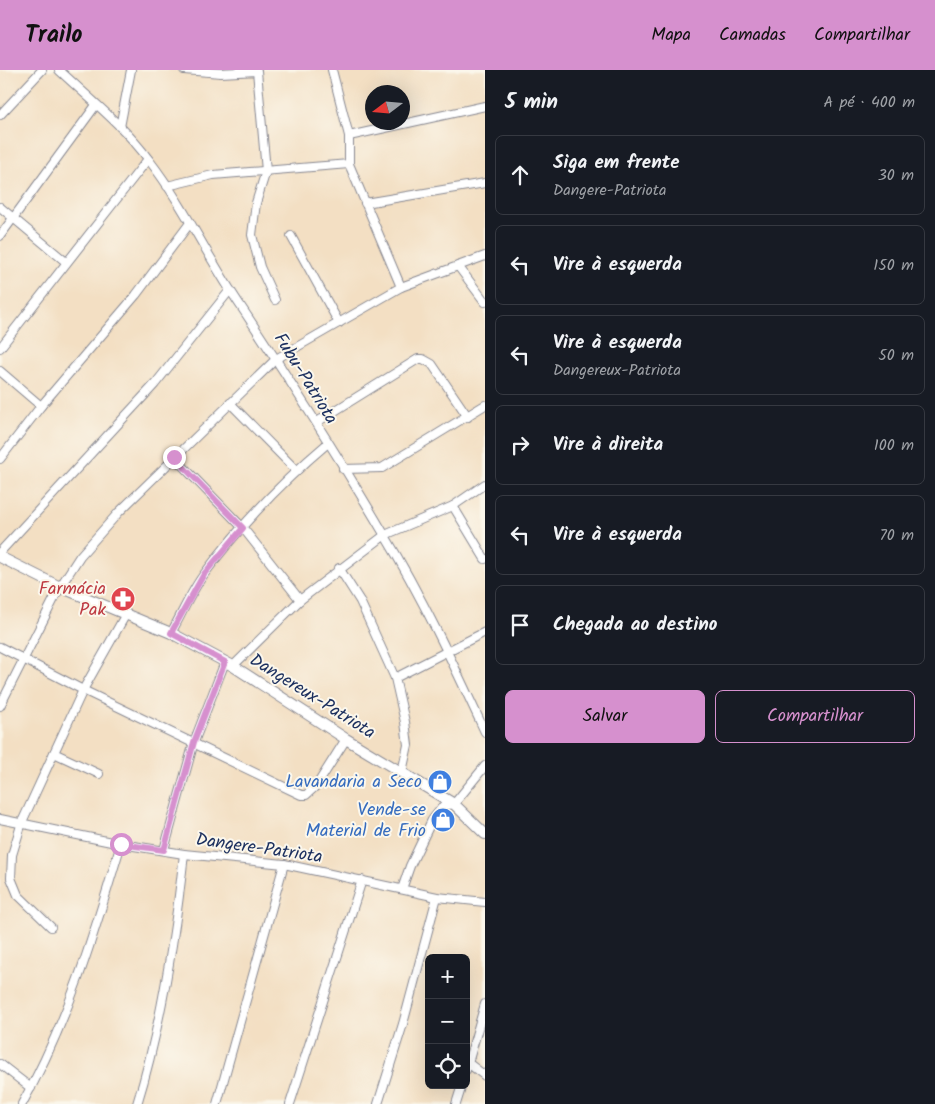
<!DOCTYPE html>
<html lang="pt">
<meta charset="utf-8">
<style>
:root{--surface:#171b24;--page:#242831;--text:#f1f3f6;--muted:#9ea1a6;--line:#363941;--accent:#d690ce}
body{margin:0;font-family:Kalam,sans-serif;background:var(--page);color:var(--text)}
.controls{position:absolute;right:15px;bottom:15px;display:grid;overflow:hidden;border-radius:8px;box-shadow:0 5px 20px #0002}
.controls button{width:45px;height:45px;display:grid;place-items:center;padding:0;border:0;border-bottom:1px solid var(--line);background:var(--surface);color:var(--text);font:25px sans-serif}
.compass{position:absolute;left:365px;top:15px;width:45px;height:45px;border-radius:50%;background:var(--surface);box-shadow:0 5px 20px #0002;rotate:254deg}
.stop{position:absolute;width:15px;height:15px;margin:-11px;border:4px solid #d690ce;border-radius:50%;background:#fff}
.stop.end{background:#d690ce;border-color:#fff;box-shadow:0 1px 5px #0008}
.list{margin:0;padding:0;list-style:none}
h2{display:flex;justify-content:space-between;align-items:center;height:65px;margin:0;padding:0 20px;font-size:21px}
h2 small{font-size:16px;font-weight:400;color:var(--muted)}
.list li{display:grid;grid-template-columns:32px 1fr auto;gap:15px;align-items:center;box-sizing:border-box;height:80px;margin:0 10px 10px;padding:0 10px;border:1px solid var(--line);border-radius:8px}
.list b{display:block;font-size:19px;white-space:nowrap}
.list p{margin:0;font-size:16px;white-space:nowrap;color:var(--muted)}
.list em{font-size:16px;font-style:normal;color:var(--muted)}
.actions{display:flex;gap:10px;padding:15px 20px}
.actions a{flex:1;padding:11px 0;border:1px solid var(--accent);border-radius:8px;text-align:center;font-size:18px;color:var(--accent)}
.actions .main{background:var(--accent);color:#111}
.icon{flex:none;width:28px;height:28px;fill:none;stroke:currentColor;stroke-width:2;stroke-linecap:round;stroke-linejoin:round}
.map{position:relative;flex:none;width:485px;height:1034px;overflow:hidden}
header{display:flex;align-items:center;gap:30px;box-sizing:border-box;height:70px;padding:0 25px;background:var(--accent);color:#111}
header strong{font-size:24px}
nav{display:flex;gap:28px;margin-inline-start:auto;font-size:18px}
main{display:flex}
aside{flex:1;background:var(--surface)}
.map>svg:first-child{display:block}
</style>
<header>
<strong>Trailo</strong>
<nav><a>Mapa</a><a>Camadas</a><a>Compartilhar</a></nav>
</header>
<main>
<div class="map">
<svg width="485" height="1034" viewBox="0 0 485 1034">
<rect width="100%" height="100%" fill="#fbf7ec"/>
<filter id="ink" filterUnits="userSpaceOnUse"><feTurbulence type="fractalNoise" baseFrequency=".02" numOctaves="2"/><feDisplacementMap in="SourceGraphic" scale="10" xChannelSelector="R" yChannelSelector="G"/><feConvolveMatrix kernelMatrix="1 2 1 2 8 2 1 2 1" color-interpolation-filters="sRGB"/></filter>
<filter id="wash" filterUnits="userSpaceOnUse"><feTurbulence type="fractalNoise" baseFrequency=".0096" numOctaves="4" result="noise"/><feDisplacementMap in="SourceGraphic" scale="20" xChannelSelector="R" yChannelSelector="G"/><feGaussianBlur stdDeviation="1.12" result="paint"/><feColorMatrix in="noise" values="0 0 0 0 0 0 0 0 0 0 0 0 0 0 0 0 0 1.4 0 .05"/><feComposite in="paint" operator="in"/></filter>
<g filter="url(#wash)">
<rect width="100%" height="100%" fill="#f3dfc3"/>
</g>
<g filter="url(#ink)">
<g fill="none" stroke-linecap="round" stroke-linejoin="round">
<defs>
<g id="minor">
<path d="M59 0C90 29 124 56 149 90 184 135 208 188 240 235 290 310 338 386 384 464 422 527 454 595 485 662"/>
<path d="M184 0 221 3 257 1 266 101 256 133 252 165 260 197 275 230"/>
<path d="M332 0 349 66V94L401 217"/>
<path d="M0 45 42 0"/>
<path d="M120 57 131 0"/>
<path d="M349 66 485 36"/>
<path d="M167 116 213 105 349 94"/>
<path d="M365 133 485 113"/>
<path d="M0 137 66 192"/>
<path d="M0 166 96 35"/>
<path d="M291 166 339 253"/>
<path d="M458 196 485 232"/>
<path d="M0 278 148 89"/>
<path d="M0 301 41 336"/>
<path d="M230 333 296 400"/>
<path d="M317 352 418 289H423L432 294 468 347"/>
<path d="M174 387 243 458 300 530"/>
<path d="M0 389 41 336 136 225 190 153"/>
<path d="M343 399 382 398 485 335"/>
<path d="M453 436 485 489"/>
<path d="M0 482 155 314 230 220"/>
<path d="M339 498 360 531 395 608 405 652 408 675 402 702"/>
<path d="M171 563C182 544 191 521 205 503 240 456 283 411 328 373"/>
<path d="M0 577 83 620 301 725H306L317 715 346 669"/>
<path d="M233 596 300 530 385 465 453 436 485 414"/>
<path d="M395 608 485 562"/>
<path d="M0 636 60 517 80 486 119 442 276 289 401 217 485 186"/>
<path d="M54 683 99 704"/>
<path d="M0 749 121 774 184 784 284 794 437 827 485 832"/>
<path d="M164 780 194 672 225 592"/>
<path d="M402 819 410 796 432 750 443 736 454 734 485 696"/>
<path d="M51 857 18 825 11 808 12 785 22 752 83 620 126 544"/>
<path d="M468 993 485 1006"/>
<path d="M0 994 31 1018"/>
<path d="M466 1000 485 934"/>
<path d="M22 1034C68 952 94 864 121 774"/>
<path d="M137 1034C161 957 175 865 184 784"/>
<path d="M217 1034 284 794"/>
<path d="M290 1034 362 810"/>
<path d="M378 1034 403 954 437 827"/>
<path d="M456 1034 462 1015"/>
</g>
<path id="tertiary" d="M0 487 60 517 171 563 233 596 346 669 454 734 485 764"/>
</defs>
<use href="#minor" stroke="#878790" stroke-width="10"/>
<use href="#tertiary" stroke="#878790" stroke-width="12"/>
<use href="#minor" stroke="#fff" stroke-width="8"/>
<use href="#tertiary" stroke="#fff" stroke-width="10"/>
</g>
</g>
<g fill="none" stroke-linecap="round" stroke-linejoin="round" filter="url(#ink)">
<path stroke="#d690ce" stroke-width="6" d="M121 774 164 780 194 672 225 592 171 563 204 504 243 458 174 387"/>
</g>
<defs>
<symbol id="pharmacy-disc" viewBox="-11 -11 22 22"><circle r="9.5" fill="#e0444e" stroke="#fbf7ec"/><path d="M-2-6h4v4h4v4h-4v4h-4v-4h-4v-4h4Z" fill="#fff"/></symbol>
<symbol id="shop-disc" viewBox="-11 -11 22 22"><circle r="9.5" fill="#3f7fe0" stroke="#fbf7ec"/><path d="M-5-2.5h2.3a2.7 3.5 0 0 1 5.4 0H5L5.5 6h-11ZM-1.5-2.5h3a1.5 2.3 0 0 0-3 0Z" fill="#fff"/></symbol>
</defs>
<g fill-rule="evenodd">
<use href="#pharmacy-disc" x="109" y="515" width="28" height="28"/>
<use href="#shop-disc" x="426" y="698" width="28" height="28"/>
<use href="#shop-disc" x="429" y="736" width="28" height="28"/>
</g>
<g text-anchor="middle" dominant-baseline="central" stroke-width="4" stroke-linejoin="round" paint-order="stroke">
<g font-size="18" fill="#1b2f5e" stroke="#fbf7ec">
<text transform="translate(305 309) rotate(58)">Fubu-Patriota</text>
<text transform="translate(312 627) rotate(32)">Dangereux-Patriota</text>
<text transform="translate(259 779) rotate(8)">Dangere-Patriota</text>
</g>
<g font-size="18" fill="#be3a42" stroke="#fbf7ec" text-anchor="end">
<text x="106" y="519">Farmácia<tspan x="106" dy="21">Pak</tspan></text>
</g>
<g font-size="18" fill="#366cbe" stroke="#fbf7ec" text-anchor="end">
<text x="422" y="712">Lavandaria a Seco</text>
<text x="426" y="740">Vende-se<tspan x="426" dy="21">Material de Frio</tspan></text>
</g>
</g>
</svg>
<div class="controls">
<button>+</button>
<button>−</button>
<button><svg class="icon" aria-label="locate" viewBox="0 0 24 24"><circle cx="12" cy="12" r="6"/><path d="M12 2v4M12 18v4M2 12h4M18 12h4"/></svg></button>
</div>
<svg class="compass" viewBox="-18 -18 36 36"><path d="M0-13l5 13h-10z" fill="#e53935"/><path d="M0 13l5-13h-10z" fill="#9ea1a6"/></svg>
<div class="stop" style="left:121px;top:774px"></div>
<div class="stop end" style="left:174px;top:387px"></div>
</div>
<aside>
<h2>5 min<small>A pé · 400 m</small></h2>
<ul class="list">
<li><svg class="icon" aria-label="ahead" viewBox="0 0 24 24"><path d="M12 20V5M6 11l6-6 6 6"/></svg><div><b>Siga em frente</b><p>Dangere-Patriota</p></div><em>30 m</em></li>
<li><svg class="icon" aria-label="left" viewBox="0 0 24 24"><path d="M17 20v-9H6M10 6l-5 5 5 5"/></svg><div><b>Vire à esquerda</b></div><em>150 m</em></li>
<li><svg class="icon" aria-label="left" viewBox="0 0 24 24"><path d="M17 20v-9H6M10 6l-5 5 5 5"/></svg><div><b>Vire à esquerda</b><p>Dangereux-Patriota</p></div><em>50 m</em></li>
<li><svg class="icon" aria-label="right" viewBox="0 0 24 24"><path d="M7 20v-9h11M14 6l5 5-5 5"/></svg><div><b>Vire à direita</b></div><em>100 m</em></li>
<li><svg class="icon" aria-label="left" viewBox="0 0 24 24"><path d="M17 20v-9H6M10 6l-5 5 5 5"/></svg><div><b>Vire à esquerda</b></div><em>70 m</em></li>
<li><svg class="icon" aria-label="arrive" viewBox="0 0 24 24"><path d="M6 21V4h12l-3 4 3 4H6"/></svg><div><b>Chegada ao destino</b></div></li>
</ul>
<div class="actions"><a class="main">Salvar</a><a>Compartilhar</a></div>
</aside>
</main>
